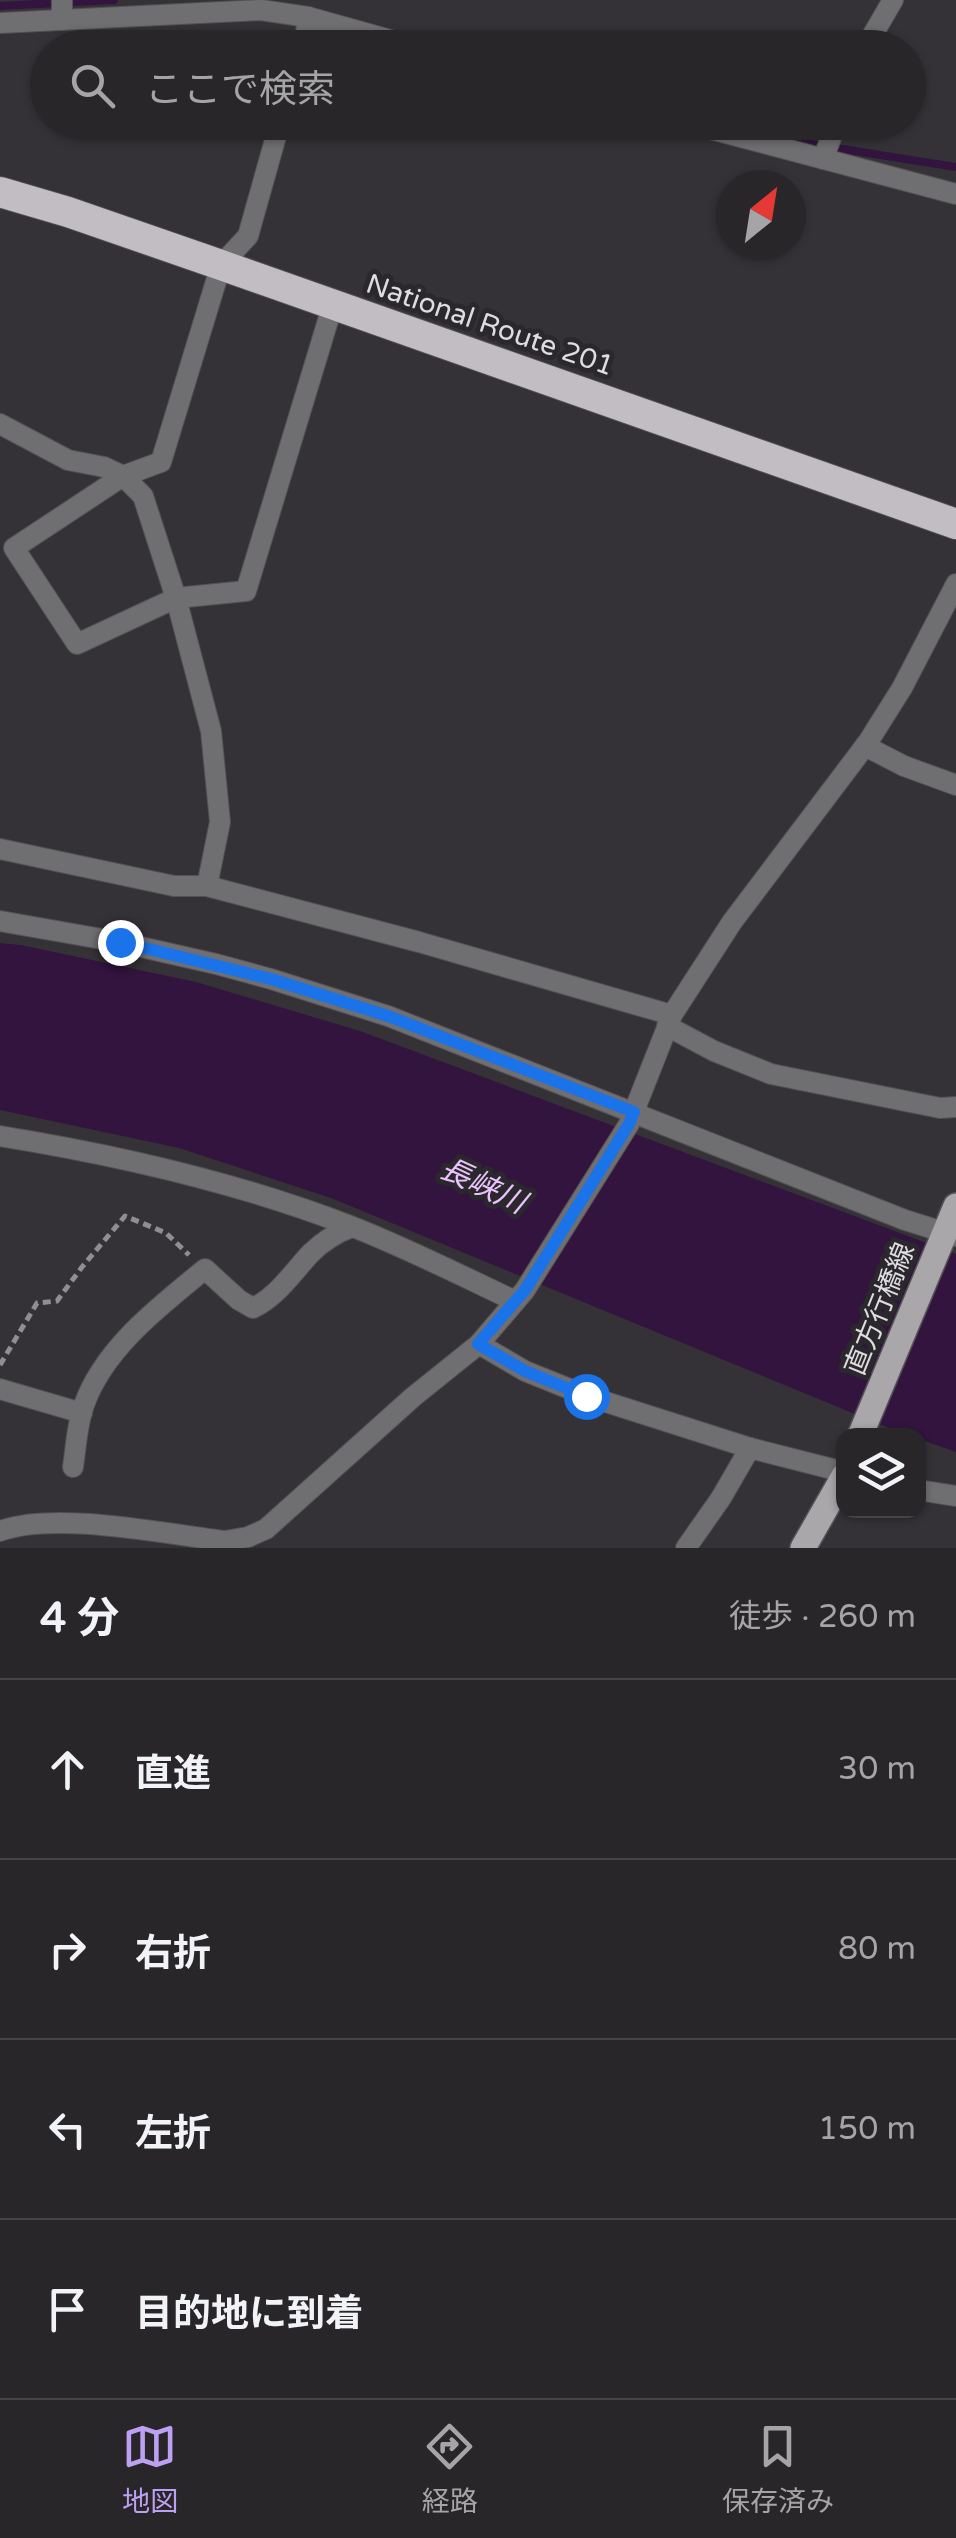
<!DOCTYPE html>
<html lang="ja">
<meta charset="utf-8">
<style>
:root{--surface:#282629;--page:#302e31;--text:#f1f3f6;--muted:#a5a5a8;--line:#444346;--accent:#bca0f2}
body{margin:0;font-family:"Varela Round","Noto Sans JP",sans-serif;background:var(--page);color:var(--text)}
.controls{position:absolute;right:30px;bottom:30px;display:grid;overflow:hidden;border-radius:20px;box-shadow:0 2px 8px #0004}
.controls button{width:90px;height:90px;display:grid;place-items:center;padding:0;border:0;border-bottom:2px solid var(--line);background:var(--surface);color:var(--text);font:50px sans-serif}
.compass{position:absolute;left:716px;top:170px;width:90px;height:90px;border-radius:50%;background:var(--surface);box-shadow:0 2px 8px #0004;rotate:30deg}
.stop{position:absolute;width:30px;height:30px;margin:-22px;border:8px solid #1a73e8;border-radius:50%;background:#fff}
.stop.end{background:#1a73e8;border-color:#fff;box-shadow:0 2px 10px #0008}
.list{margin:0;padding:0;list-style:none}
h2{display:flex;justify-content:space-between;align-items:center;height:130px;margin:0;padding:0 40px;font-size:42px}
h2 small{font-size:32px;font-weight:400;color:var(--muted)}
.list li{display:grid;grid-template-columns:65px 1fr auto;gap:30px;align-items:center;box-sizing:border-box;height:180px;padding:0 40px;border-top:2px solid var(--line)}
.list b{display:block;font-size:38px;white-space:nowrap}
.list em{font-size:32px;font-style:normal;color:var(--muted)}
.icon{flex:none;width:55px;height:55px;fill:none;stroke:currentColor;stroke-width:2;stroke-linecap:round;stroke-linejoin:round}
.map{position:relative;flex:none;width:956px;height:1548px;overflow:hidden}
.search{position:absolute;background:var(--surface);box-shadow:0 2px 8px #0004;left:30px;right:30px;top:30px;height:110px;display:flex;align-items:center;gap:25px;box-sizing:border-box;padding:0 35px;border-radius:55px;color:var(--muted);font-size:38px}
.sheet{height:850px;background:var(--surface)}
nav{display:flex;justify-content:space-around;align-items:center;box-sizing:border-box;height:140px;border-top:2px solid var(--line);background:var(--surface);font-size:28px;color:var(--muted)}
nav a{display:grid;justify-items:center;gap:5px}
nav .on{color:var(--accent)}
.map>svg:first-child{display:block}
</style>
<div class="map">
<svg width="956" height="1548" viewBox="0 0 956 1548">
<rect width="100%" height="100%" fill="#353237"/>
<path fill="#32143e" d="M0 943 21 945 196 982 360 1031 956 1254V1452L919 1439 918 1436 901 1433 331 1198 179 1148 0 1110Z"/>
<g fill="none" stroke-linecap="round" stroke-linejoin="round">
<g stroke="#32143e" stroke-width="8">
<path d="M0 6 114 0"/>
<path d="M446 45 455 48"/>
<path d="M786 140 956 167"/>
</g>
<defs>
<g id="street">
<path d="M62 0V20"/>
<path d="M0 23 261 10 308 17 419 48"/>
<path d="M304 48 308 17"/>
<path d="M865 48 893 0"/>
<path d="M280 122 248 236 221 265 161 462 123 476 14 548 77 644 176 598 246 591 333 304"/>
<path d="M684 122 956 194"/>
<path d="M823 159 837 122"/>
<path d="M0 424 68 460 104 467 123 476 143 496 176 598 211 731 220 822 207 886"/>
<path d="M865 746 904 766 956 785"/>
<path d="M0 849 174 886H207L419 942 672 1015"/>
<path d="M0 921 119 942 216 964 271 979 388 1016 905 1220 956 1236"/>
<path d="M667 1026 714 1051 771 1074 940 1108 956 1107"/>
<path d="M0 1136C118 1155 236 1182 348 1225 405 1247 460 1275 515 1301"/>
<path d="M479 1344 525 1371 587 1396 750 1448 844 1472"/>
<path d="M0 1389 82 1413"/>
<path d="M73 1467C76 1447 77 1424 84 1405 104 1348 160 1306 205 1269L239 1300 253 1308C277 1297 293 1272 311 1253 323 1241 336 1233 352 1227"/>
<path d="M918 1490 956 1496"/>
<path d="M0 1531C56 1511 164 1534 225 1541L248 1537 266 1529 413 1397 479 1344 525 1290 629 1124 672 1015 732 922 868 742 902 688 956 584"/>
<path d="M686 1548 721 1498 750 1448"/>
</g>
<g id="primary">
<path d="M860 1436 956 1206"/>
<path d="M803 1548 844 1476"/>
</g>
<path id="highway" d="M0 192 68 212 221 265 956 524"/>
</defs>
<use href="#street" stroke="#535155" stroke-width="22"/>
<use href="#primary" stroke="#535155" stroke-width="28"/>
<use href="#highway" stroke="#535155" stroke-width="32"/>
<path stroke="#918e92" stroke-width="5" stroke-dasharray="8 5" stroke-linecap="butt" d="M0 1365 37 1303 57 1301 82 1267 125 1216 166 1233 189 1255"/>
<use href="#street" stroke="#6f6e70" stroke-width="20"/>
<use href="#primary" stroke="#aaa7ab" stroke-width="25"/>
<use href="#highway" stroke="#c1bdc3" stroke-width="30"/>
</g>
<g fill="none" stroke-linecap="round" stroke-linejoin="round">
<path stroke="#1a73e8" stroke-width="12" d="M120 942 271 979 388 1016 634 1112 629 1124 525 1290 478 1344 525 1371 586 1396"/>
</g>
<g text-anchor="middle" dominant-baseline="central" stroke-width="10" stroke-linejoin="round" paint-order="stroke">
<g font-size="28" fill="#dedcdf" stroke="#2b282d">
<text transform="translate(490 325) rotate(19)">National Route 201</text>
<text transform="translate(880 1309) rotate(-68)">直方行橋線</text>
</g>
<g font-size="30" font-style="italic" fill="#ebc2fd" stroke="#2b282d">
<text transform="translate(483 1186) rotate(25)">長峡川</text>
</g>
</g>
</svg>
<div class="controls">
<button><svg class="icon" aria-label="layers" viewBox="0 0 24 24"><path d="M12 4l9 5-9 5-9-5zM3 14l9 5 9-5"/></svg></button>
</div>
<svg class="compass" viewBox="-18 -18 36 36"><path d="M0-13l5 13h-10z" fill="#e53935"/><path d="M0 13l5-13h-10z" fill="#a5a5a8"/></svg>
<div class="stop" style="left:586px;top:1396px"></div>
<div class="stop end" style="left:120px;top:942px"></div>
<div class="search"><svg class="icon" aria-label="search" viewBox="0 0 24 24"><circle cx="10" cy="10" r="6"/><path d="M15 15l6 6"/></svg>ここで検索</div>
</div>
<section class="sheet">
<h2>4 分<small>徒歩 · 260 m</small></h2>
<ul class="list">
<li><svg class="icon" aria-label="ahead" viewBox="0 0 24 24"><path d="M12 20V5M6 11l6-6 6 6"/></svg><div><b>直進</b></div><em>30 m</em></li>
<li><svg class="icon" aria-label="right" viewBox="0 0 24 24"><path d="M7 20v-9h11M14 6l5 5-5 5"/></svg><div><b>右折</b></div><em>80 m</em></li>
<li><svg class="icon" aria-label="left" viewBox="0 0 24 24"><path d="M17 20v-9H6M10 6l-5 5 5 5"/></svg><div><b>左折</b></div><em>150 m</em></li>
<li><svg class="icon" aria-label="arrive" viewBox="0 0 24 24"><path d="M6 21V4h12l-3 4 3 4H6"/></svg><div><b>目的地に到着</b></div></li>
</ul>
</section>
<nav>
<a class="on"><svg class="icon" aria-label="map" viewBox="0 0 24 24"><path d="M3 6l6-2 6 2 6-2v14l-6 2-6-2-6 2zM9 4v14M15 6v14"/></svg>地図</a>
<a><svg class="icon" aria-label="directions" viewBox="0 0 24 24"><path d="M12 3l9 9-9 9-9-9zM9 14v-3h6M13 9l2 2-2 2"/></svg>経路</a>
<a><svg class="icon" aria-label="saved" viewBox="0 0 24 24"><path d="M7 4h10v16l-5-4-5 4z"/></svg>保存済み</a>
</nav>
